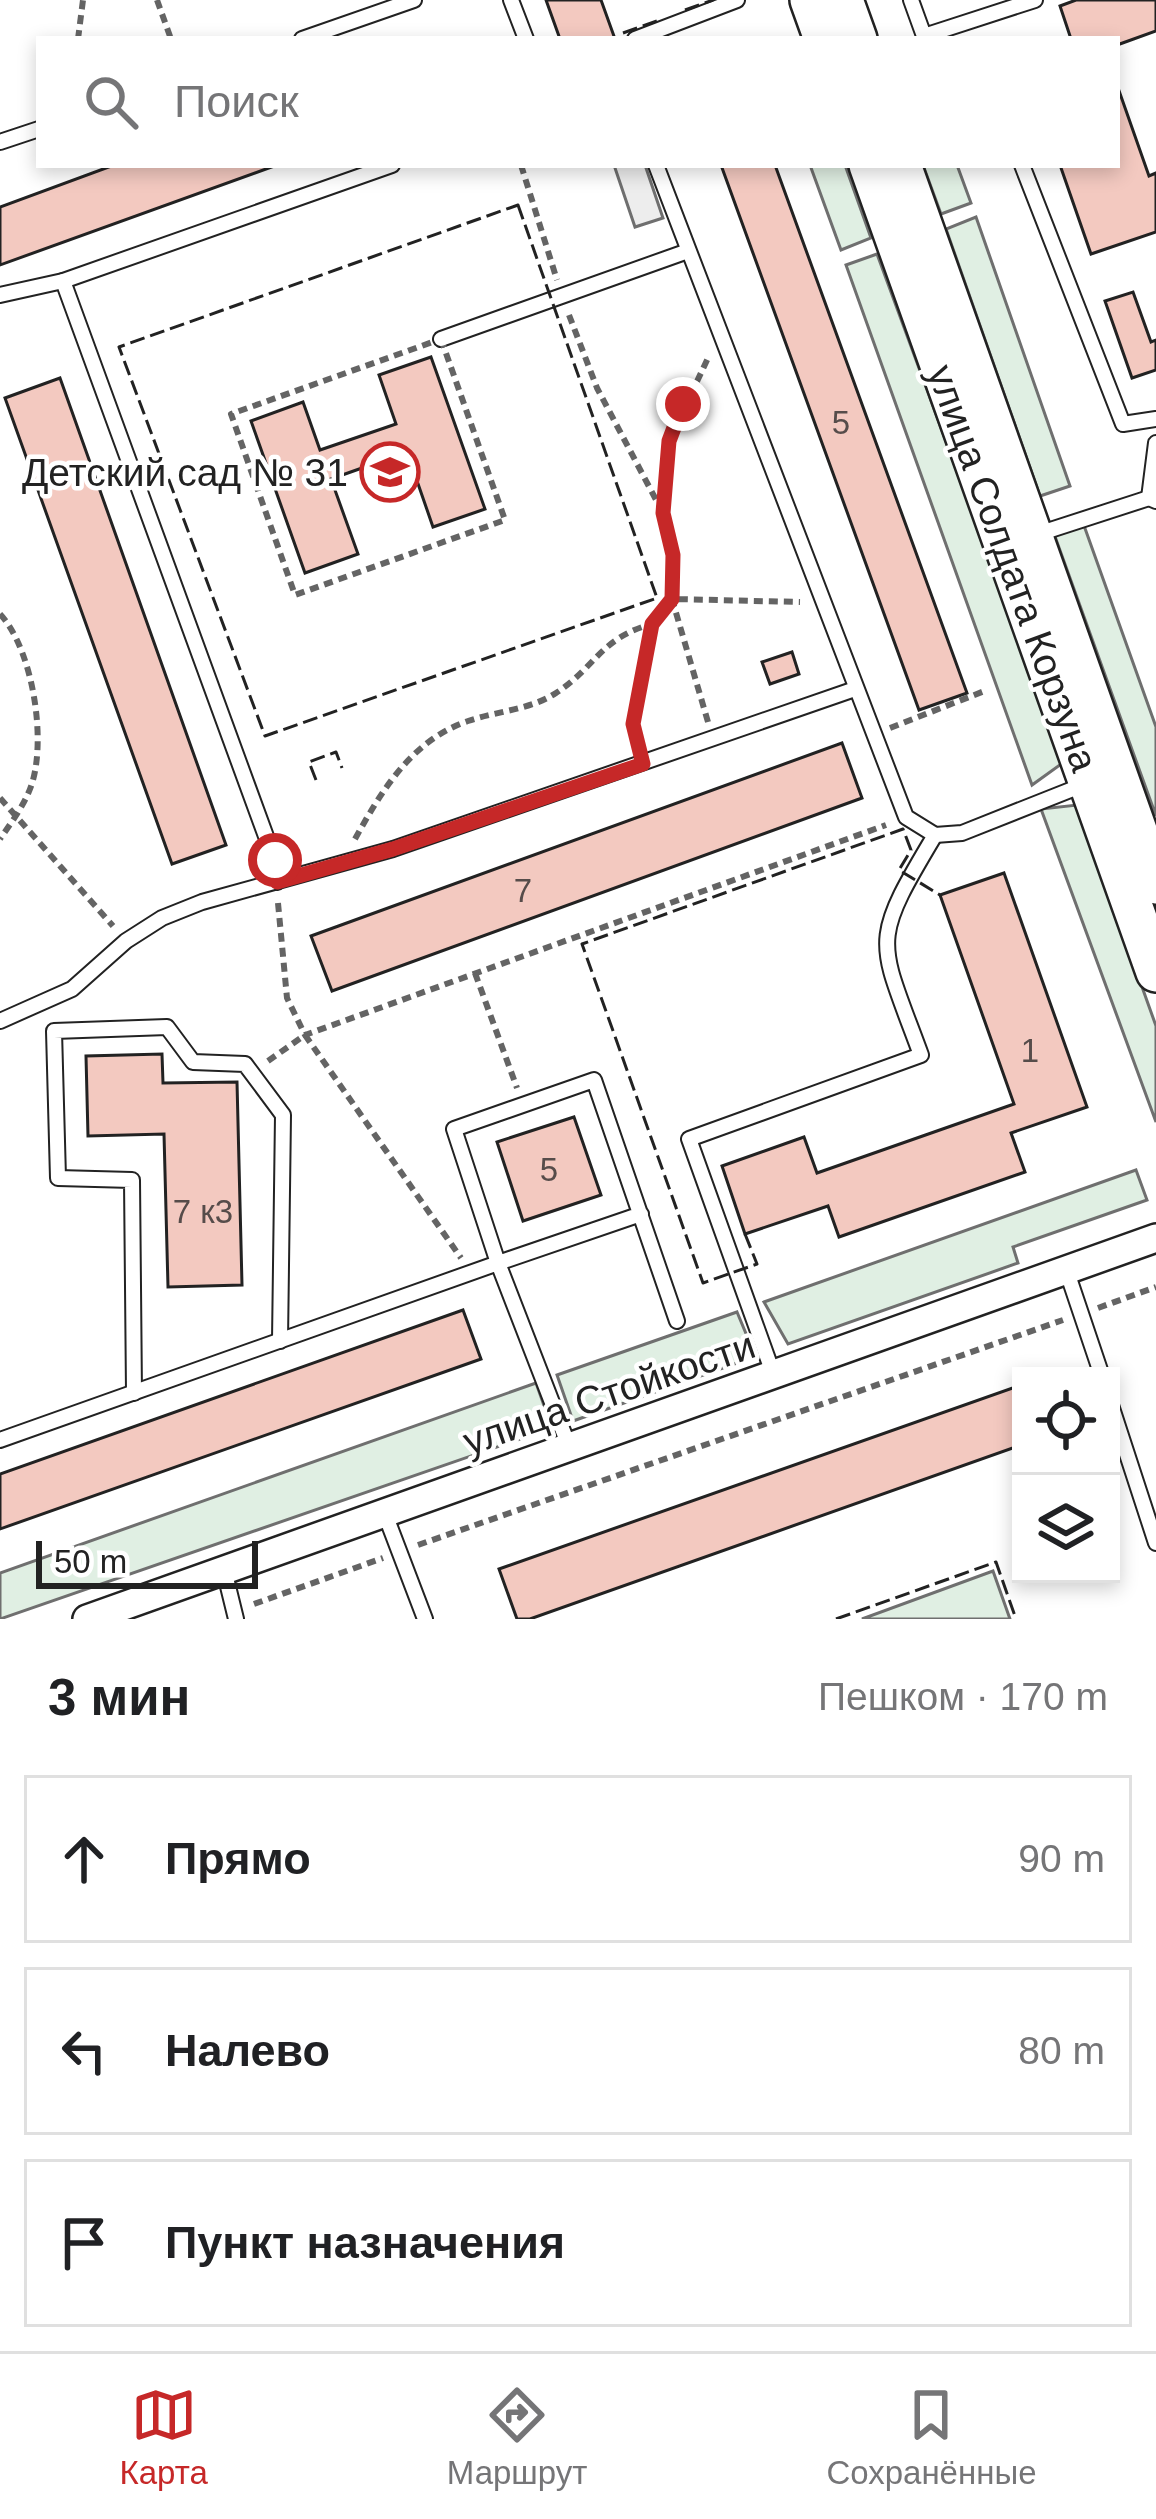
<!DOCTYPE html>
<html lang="ru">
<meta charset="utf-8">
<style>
:root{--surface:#fff;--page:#f6f6f6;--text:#202124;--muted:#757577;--line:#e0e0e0;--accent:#c62828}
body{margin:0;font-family:Arial,sans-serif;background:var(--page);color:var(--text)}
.controls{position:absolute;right:36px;bottom:36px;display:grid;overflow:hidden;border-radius:0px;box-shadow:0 6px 18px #0003}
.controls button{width:108px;height:108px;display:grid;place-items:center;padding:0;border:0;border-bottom:3px solid var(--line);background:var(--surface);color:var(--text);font:60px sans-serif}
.scale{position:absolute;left:36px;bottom:30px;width:222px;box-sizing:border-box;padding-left:12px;border:6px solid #222;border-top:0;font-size:33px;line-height:42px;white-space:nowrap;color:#222;-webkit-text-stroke:9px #fff;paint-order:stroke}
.stop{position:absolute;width:36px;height:36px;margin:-27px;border:9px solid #c62828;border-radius:50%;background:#fff}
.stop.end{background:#c62828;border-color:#fff;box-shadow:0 3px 12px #0008}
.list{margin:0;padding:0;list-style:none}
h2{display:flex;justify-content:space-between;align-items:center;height:156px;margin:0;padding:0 48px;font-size:51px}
h2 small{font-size:39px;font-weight:400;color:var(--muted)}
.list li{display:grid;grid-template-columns:78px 1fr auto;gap:36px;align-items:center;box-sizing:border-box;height:168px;margin:0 24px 24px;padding:0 24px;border:3px solid var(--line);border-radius:0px}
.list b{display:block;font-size:45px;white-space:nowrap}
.list em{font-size:39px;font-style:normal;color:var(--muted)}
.icon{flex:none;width:66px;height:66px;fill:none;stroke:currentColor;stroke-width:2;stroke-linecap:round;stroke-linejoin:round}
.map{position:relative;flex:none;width:1156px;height:1619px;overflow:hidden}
.search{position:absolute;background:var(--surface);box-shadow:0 6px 18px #0003;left:36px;right:36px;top:36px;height:132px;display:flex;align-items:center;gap:30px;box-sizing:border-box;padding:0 42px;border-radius:0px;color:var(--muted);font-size:45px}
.sheet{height:732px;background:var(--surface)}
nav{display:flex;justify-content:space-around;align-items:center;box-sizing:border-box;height:168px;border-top:3px solid var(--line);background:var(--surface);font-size:33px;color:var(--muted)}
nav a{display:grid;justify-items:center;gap:6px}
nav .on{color:var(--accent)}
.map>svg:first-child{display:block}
</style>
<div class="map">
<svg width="1156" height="1619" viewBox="0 0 1156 1619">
<rect width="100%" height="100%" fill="#fff"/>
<g fill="#e0efe3" stroke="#6f6f6f" stroke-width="3">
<path d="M810 165H845L871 238 841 250Z"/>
<path d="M923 165H957L971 203 941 214Z"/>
<path d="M976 217 1070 486 1040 496 946 229Z"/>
<path d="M877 254 1064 762 1032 785 846 265Z"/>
<path d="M1082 520 1156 727V816L1053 531Z"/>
<path d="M1077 805 1156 1026V1122L1041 809Z"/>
<path d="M1136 1170 1147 1200 1013 1247 1018 1263 788 1344 764 1302Z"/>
<path d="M737 1312 747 1336 746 1360 573 1421 557 1375Z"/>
<path d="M536 1383 552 1428 0 1619V1573Z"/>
<path d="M993 1571 1010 1619H862Z"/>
</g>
<path fill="#ededed" stroke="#6f6f6f" stroke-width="3" d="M614 165H645L663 218 635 227Z"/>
<g fill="#f3c9c0" stroke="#222" stroke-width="3">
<path d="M546 0H601L615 39H560Z"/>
<path d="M1076 0H1156V31L1117 45V39H1071L1060 6Z"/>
<path d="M1117 85 1149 176 1156 173V232L1091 254 1060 165H1117Z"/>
<path d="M114 165H277L0 265V207Z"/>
<path d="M721 165H775L967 693 919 710Z"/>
<path d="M1133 292 1151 342 1156 340V370L1132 378 1105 301Z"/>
<path d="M431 357 485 509 433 527 407 452 331 479 358 554 305 573 251 421 303 402 320 450 396 424 379 375Z"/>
<path d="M60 378 226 845 172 864 5 398Z"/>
<path d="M792 652 799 674 770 684 762 662Z"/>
<path d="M842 743 862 798 332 991 311 936Z"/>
<path d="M1004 873 1087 1107 1011 1133 1025 1172 839 1237 828 1206 745 1234 722 1166 804 1137 817 1173 1014 1104 940 895Z"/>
<path d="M162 1054 163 1083 237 1082 242 1285 168 1287 164 1134 88 1136 86 1056Z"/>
<path d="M574 1117 601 1195 523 1221 497 1142Z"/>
<path d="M463 1310 481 1359 0 1529V1474Z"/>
<path d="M1021 1385V1445L530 1619H517L499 1569Z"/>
</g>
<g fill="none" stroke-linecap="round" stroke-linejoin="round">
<defs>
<g id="lane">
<path d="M511 0 526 39"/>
<path d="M911 0 924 36 1035 0"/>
<path d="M302 39 414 0"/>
<path d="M635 39 737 0"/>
<path d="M0 142 39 129"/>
<path d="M656 165 906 817 935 835C869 945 878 938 921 1055L689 1139 774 1376"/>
<path d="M1022 165 1123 424 1156 419"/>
<path d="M63 281 275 861 277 882"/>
<path d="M0 295 63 281 392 165"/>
<path d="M441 339 688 251"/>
<path d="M1149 498 1156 443"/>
<path d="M1038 534 1149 498 1156 501"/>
<path d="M935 835 962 833 1083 785"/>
<path d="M0 1021 72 989 126 941 162 918 202 902 393 849 855 689"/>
<path d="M641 1214 498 1263 454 1129 594 1080 677 1321"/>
<path d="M1066 1269 1102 1376"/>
<path d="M134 1393 132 1180 58 1178 54 1031 167 1027 193 1062 245 1064 283 1115 280 1341"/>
<path d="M1111 1405 1156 1543"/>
<path d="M0 1440 498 1263 570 1449"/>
<path d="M385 1514 425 1619"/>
<path d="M224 1570 236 1619"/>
</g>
<path id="street" d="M87 1619 1156 1238"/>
<g id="secondary">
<path d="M810 0 824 39"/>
<path d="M843 0 857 39"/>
<path d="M869 165 1156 972"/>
<path d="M901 165 1156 884"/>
</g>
</defs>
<use href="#lane" stroke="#222" stroke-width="18"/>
<use href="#street" stroke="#222" stroke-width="32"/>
<use href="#secondary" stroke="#222" stroke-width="44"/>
<g stroke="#646464" stroke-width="6" stroke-dasharray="9 6" stroke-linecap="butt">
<path d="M157 0 171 39"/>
<path d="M78 39 83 0"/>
<path d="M521 165 557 280"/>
<path d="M569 315 597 388 663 513 673 555 672 599 652 624 633 725 638 744"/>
<path d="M441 339 505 520 295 595 231 414Z"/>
<path d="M663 510 669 441 708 358"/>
<path d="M0 614C33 649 48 744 30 789 23 807 11 823 0 839"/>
<path d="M708 722 672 599 800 602"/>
<path d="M890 728 987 690"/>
<path d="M0 798 113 926"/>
<path d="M355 839C382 790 412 740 468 721 497 711 530 710 556 693 596 667 600 638 652 624"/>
<path d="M278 903 287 998 305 1035 886 825"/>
<path d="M475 973 517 1088"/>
<path d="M268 1061 305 1035 461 1258"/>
<path d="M1098 1308 1156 1287"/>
<path d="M418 1545 1063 1320"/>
<path d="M254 1604 383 1558"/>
</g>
<use href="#lane" stroke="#fff" stroke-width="14"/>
<use href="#street" stroke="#fff" stroke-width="27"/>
<use href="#secondary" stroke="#fff" stroke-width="39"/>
<g stroke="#222" stroke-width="3" stroke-dasharray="15 6" stroke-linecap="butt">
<path d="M685 10 713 0"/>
<path d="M623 33 662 19"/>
<path d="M518 205 657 598 265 736 119 347Z"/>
<path d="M316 780 309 762 336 752 342 768"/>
<path d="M745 1234 757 1264 703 1283 582 944 903 829 911 850 899 870 940 895"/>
<path d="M836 1619 996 1562 1016 1619"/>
</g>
</g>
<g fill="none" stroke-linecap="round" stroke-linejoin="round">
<path stroke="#c62828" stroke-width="15" d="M275 860 277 882 393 849 643 764 633 724 652 624 672 599 673 555 663 513 669 441 683 404"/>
</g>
<defs>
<symbol id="school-ring" viewBox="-11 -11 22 22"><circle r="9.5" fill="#fff" stroke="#c62828" stroke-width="1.5"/><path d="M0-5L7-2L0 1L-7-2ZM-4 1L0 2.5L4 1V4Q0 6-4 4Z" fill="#c62828"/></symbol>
</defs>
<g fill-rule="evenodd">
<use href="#school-ring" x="357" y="439" width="66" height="66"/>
</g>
<g text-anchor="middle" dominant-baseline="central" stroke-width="9" stroke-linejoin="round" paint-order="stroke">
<g font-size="33" fill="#564c4a">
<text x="841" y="422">5</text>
<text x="523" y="890">7</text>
<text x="1030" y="1050">1</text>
<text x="549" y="1169">5</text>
<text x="203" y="1211">7 к3</text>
</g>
<g font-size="39" fill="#222" stroke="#fff" text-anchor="end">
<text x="348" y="472">Детский сад № 31</text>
</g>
<g font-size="39" fill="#222" stroke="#fff">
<text transform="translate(1013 568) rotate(70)">улица Солдата Корзуна</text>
<text transform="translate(609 1393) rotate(-19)">улица Стойкости</text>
</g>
</g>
</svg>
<div class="controls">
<button><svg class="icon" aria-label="locate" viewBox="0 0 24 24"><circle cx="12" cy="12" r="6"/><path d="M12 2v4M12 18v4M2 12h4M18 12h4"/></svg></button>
<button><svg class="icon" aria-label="layers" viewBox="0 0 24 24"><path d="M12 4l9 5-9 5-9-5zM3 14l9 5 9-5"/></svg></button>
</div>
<div class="scale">50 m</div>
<div class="stop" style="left:275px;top:860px"></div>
<div class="stop end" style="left:683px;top:404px"></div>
<div class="search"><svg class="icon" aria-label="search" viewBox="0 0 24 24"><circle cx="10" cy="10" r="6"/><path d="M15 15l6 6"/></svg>Поиск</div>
</div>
<section class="sheet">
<h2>3 мин<small>Пешком · 170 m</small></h2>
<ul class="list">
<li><svg class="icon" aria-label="ahead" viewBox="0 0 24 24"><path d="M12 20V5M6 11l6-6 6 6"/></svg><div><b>Прямо</b></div><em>90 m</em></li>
<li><svg class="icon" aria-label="left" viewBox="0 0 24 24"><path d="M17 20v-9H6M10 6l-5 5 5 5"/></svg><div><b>Налево</b></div><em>80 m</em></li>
<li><svg class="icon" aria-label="arrive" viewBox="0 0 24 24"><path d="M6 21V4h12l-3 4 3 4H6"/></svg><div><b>Пункт назначения</b></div></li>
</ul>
</section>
<nav>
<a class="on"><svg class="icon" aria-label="map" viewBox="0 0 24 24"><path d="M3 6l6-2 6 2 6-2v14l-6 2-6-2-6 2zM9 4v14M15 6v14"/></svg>Карта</a>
<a><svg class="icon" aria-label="directions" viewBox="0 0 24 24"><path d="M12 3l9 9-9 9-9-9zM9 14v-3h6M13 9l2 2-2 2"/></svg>Маршрут</a>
<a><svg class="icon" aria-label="saved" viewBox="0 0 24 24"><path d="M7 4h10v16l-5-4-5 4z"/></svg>Сохранённые</a>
</nav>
